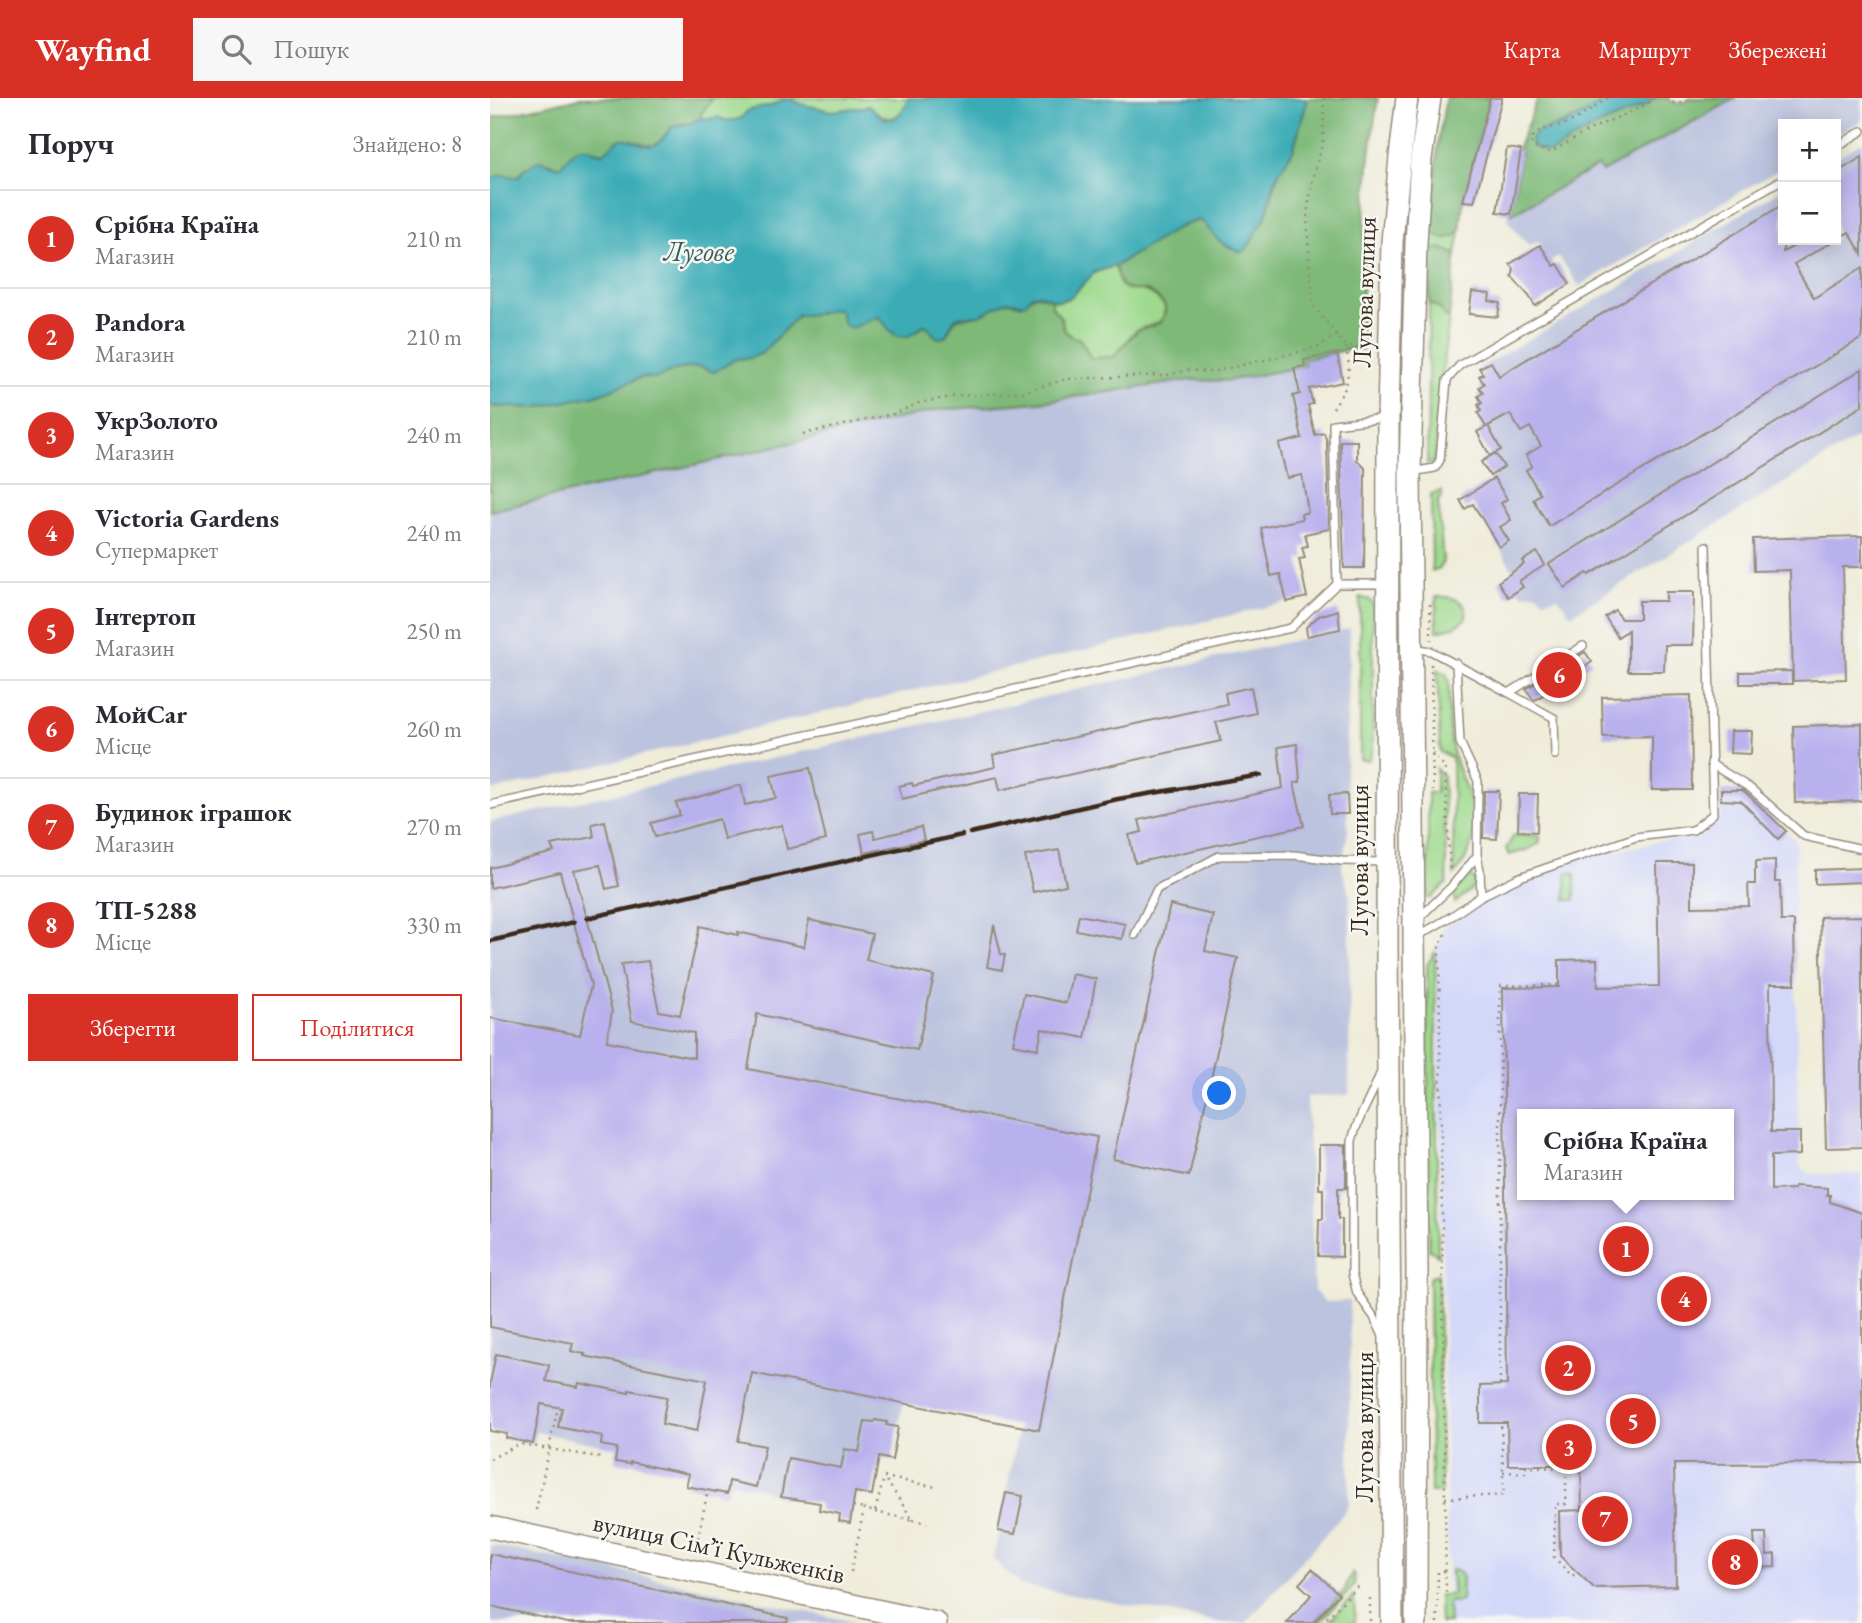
<!DOCTYPE html>
<html lang="uk">
<meta charset="utf-8">
<style>
:root{--surface:#fff;--page:#f7f7f7;--text:#2b2b33;--muted:#7c7c81;--line:#e1e1e2;--accent:#d93025}
body{margin:0;font-family:"EB Garamond",serif;background:var(--page);color:var(--text)}
.controls{position:absolute;right:21px;top:21px;display:grid;overflow:hidden;border-radius:0px;box-shadow:0 4px 18px #0003}
.controls button{width:63px;height:63px;display:grid;place-items:center;padding:0;border:0;border-bottom:2px solid var(--line);background:var(--surface);color:var(--text);font:35px sans-serif}
.you{position:absolute;left:730px;top:996px;width:24px;height:24px;margin:-18px;border:5px solid #fff;border-radius:50%;background:#1a73e8;box-shadow:0 0 0 10px #1a73e833}
.badge{display:grid;place-items:center;width:46px;height:46px;border-radius:50%;background:var(--accent);color:#fff;font-size:23px;font-weight:700}
.pin{position:absolute;translate:-50% -50%;border:4px solid #fff;box-shadow:0 2px 7px #0006}
.popup{position:absolute;left:1027px;top:1011px;width:217px;height:91px;box-sizing:border-box;display:grid;place-content:center;border-radius:0px;background:var(--surface);filter:drop-shadow(0 2px 5px #0005);font-size:23px;white-space:nowrap;color:var(--muted)}
.popup b{font-size:26px;color:var(--text)}
.popup::after{content:'';position:absolute;left:50%;top:100%;margin-left:-14px;border:14px solid transparent;border-top-color:var(--surface)}
.list{margin:0;padding:0;list-style:none}
h2{display:flex;justify-content:space-between;align-items:center;height:91px;margin:0;padding:0 28px;font-size:30px}
h2 small{font-size:23px;font-weight:400;color:var(--muted)}
.list li{display:grid;grid-template-columns:46px 1fr auto;gap:21px;align-items:center;box-sizing:border-box;height:98px;padding:0 28px;border-top:2px solid var(--line)}
.list b{display:block;font-size:26px;white-space:nowrap}
.list p{margin:0;font-size:23px;white-space:nowrap;color:var(--muted)}
.list em{font-size:23px;font-style:normal;color:var(--muted)}
.actions{display:flex;gap:14px;padding:21px 28px}
.actions a{flex:1;padding:16px 0;border:2px solid var(--accent);border-radius:0px;text-align:center;font-size:24px;color:var(--accent)}
.actions .main{background:var(--accent);color:#fff}
.icon{flex:none;width:38px;height:38px;fill:none;stroke:currentColor;stroke-width:2;stroke-linecap:round;stroke-linejoin:round}
.map{position:relative;flex:none;width:1372px;height:1525px;overflow:hidden}
header{display:flex;align-items:center;gap:42px;box-sizing:border-box;height:98px;padding:0 35px;background:var(--accent);color:#fff}
header strong{font-size:33px}
nav{display:flex;gap:38px;margin-inline-start:auto;font-size:24px}
.search{width:490px;height:63px;background:var(--page);display:flex;align-items:center;gap:18px;box-sizing:border-box;padding:0 24px;border-radius:0px;color:var(--muted);font-size:26px}
main{display:flex}
aside{flex:1;background:var(--surface)}
.map>svg:first-child{display:block}
</style>
<header>
<strong>Wayfind</strong>
<div class="search"><svg class="icon" aria-label="search" viewBox="0 0 24 24"><circle cx="10" cy="10" r="6"/><path d="M15 15l6 6"/></svg>Пошук</div>
<nav><a>Карта</a><a>Маршрут</a><a>Збережені</a></nav>
</header>
<main>
<aside>
<h2>Поруч<small>Знайдено: 8</small></h2>
<ul class="list">
<li><span class="badge">1</span><div><b>Срібна Країна</b><p>Магазин</p></div><em>210 m</em></li>
<li><span class="badge">2</span><div><b>Pandora</b><p>Магазин</p></div><em>210 m</em></li>
<li><span class="badge">3</span><div><b>УкрЗолото</b><p>Магазин</p></div><em>240 m</em></li>
<li><span class="badge">4</span><div><b>Victoria Gardens</b><p>Супермаркет</p></div><em>240 m</em></li>
<li><span class="badge">5</span><div><b>Інтертоп</b><p>Магазин</p></div><em>250 m</em></li>
<li><span class="badge">6</span><div><b>МойCar</b><p>Місце</p></div><em>260 m</em></li>
<li><span class="badge">7</span><div><b>Будинок іграшок</b><p>Магазин</p></div><em>270 m</em></li>
<li><span class="badge">8</span><div><b>ТП-5288</b><p>Місце</p></div><em>330 m</em></li>
</ul>
<div class="actions"><a class="main">Зберегти</a><a>Поділитися</a></div>
</aside>
<div class="map">
<svg width="1372" height="1525" viewBox="0 0 1372 1525">
<rect width="100%" height="100%" fill="#f6f6f2"/>
<filter id="ink" filterUnits="userSpaceOnUse"><feTurbulence type="fractalNoise" baseFrequency=".0143" numOctaves="2"/><feDisplacementMap in="SourceGraphic" scale="14" xChannelSelector="R" yChannelSelector="G"/><feConvolveMatrix kernelMatrix="1 2 1 2 8 2 1 2 1" color-interpolation-filters="sRGB"/></filter>
<filter id="wash" filterUnits="userSpaceOnUse"><feTurbulence type="fractalNoise" baseFrequency=".00686" numOctaves="4" result="noise"/><feDisplacementMap in="SourceGraphic" scale="28" xChannelSelector="R" yChannelSelector="G"/><feGaussianBlur stdDeviation="1.57" result="paint"/><feColorMatrix in="noise" values="0 0 0 0 0 0 0 0 0 0 0 0 0 0 0 0 0 1.4 0 .05"/><feComposite in="paint" operator="in"/></filter>
<g filter="url(#wash)">
<rect width="100%" height="100%" fill="#efecd9"/>
<path fill="#d3d8f9" fill-rule="evenodd" d="M1231 692 1255 693 1306 743 1304 823 1310 1068 1319 1076H1372V1525H959L947 851 952 831 996 800 1075 763 1165 745 1167 743 1206 741 1230 721ZM1033 1016H1239V1097H1033Z"/>
<g fill="#bcc3de">
<path d="M1246 0H1372V22L1346 38V26H1293V69L1089 188 1069 159 1061 163 1048 143 1039 148 1017 122 1021 116 1108 68 1113 74Z"/>
<path d="M1372 44V337L1081 517 1068 499 1054 502 1047 495 1032 496 1029 492 1033 489 1009 449 1019 443 1010 429 1021 422 1011 405 1017 401 1002 377 1000 379 991 364 1000 358 987 334 992 331 989 325 992 323 988 315 991 313 988 307 992 304 988 298 993 295 989 289 993 286 989 278 993 276 989 270 1128 190 1293 91V142H1346V60Z"/>
<path d="M815 268 823 306 819 308 821 321 813 323 818 339 789 346 812 377 818 414 811 416 812 421 771 430 781 477 811 471 814 486 793 491 797 504 0 693V413L448 312 549 304 701 282 736 283Z"/>
<path d="M860 530 856 673 858 734 852 763V771L860 798 859 997 817 999 824 1193 836 1204 860 1203 859 1405 855 1414 756 1525H733L530 1487 503 1461 529 1328 413 1305 402 1362 389 1360 382 1397 365 1395 360 1425 349 1423V1416L329 1412V1405L291 1399 266 1389 240 1384 237 1396 196 1388 198 1376 148 1366 152 1348 144 1346 140 1366 125 1364 127 1350 46 1334 43 1346 16 1340V1336L0 1333V724Z"/>
<path d="M0 1447 121 1471 368 1525H0Z"/>
</g>
<g fill="#9ed98d" stroke="#6c8256" stroke-width="2">
<path d="M223 0H419C408 25 398 25 379 8L343 13 314 7 299 1 291 3 281 8 260 12 256 15 252 20 245 22H235L227 19 220 21 211 20V16Z"/>
<path d="M941 133 951 140 964 138 970 133 966 156 949 150 940 153Z"/>
<path d="M625 168 629 184 662 196 675 208C674 234 655 223 642 236 636 244 631 252 623 259L602 260 597 255 595 248 574 232 571 220 562 209V202C585 207 588 185 603 176 610 172 618 170 625 168Z"/>
<path d="M939 205 949 210 952 215 959 221 954 259 944 365 937 366Z"/>
<path d="M952 393V399L948 402 953 463 950 470 942 473 941 396Z"/>
<path d="M870 499 880 502 883 506V650L879 662H870Z"/>
<path d="M946 499C961 498 979 502 976 520L964 529 947 533Z"/>
<path d="M947 571 956 576 959 583C959 605 958 627 962 649 965 669 975 687 982 706 991 729 980 760 964 777L962 661 961 659 950 654Z"/>
<path d="M946 671 953 678 957 785 941 800H938V695L946 694Z"/>
<path d="M1024 737 1050 738V745L1037 752 1019 757 1016 751Z"/>
<rect x="1076" y="775" width="9" height="27"/>
<path d="M979 778 982 779 987 784 985 788 965 805 964 792Z"/>
<path d="M945 854 948 1157 939 1152 937 867Z"/>
<path d="M948 1176 951 1394H941L939 1180Z"/>
<path d="M961 1472 966 1473 972 1478 971 1503 958 1504 959 1525H950L949 1497H963Z"/>
<path d="M862 1475 865 1477 864 1488 829 1525H824L854 1493Z"/>
<path d="M864 1497 865 1525H838Z"/>
</g>
<g fill="#7eb978" stroke="#5c724b" stroke-width="2">
<path d="M90 0H242H223L211 16V20C208 22 204 24 201 25 197 26 193 25 189 26 168 33 177 56 147 43L113 55 100 52 69 69 58 64 34 71 28 79 12 77 0 81V20Z"/>
<path d="M816 0H888C874 83 871 167 872 252L859 251 814 262 815 268 736 283 701 282 549 304 447 312 0 413V308L44 310 107 297 152 279 166 280 186 272 202 269H211L224 274 246 261 260 260 284 243 308 217H321L345 211 351 214 353 225 360 230C371 228 379 220 390 219L396 227 437 228 444 237 455 239C471 210 466 225 491 216 500 213 508 206 517 203L531 207C545 195 545 195 562 202V209L571 220 574 232 581 238 590 241 601 260 623 259 648 232 662 228 671 224 675 215V208C670 202 664 196 657 193 648 191 635 195 630 185 627 181 627 173 625 168 638 161 702 116 713 124 718 127 723 137 727 141L760 146 775 120 790 71 803 52 816 7Z"/>
<path d="M956 0H1000L973 103 970 133 964 138 954 141 941 133 948 44Z"/>
<path d="M1048 0H1118C1108 7 1100 14 1089 19 1074 26 1056 29 1042 40L1061 54 1103 30 1156 7 1164 0H1177L1184 5 1195 4 1201 0H1246L1112 74 1108 68 1021 116 1031 53 1027 52Z"/>
<path d="M950 150 966 156 959 221 952 215 949 210 939 205 940 153Z"/>
</g>
<g fill="#3bacb6" stroke="#3b6b6a" stroke-width="2">
<path d="M419 0H513L525 6 539 0H816V7L803 52 786 79 775 120 756 152 750 154 735 147 727 141 713 124 709 122 691 128 625 168 605 174 581 199 568 203 548 196 542 197 535 206 517 203 490 217 468 219 464 222 455 239 449 240 444 237 437 228 433 227C423 237 412 245 400 232 395 228 394 223 389 219 379 220 371 228 360 230L353 225 351 214 345 211 321 217H308L271 256 260 260 246 261 224 274 211 269H202L186 272 166 280 152 279 107 297 44 310 0 308V81L12 77 28 79 34 71 50 62 69 69C76 64 81 51 91 50 98 49 106 55 113 55 120 51 123 44 131 41 144 38 156 54 168 45 174 41 178 33 183 28L199 26 211 20 220 21 227 19 235 22H245L252 20 256 14 260 12 281 8 291 3 299 1 314 7 343 13 379 8C384 11 388 17 393 20 407 26 414 10 419 0Z"/>
<path d="M1118 0H1164L1156 7 1103 30 1061 54H1055L1053 52 1043 49C1042 45 1040 43 1043 39 1049 31 1061 30 1069 28 1088 22 1102 11 1118 0Z"/>
</g>
<g fill="none" stroke-linecap="round" stroke-linejoin="round">
<path stroke="#3bacb6" stroke-width="4.5" d="M1235 0V1"/>
</g>
<g id="blocks">
<g fill="#b9b1ed" fill-rule="evenodd">
<path d="M1000 0H1012L984 104 973 103Z"/>
<path d="M1017 50 1031 52 1021 116 1007 114Z"/>
<path d="M1372 59V156L1359 134 1304 166 1324 200 1372 170V240L1059 428 1043 401 1050 396 1036 372 1042 368 1036 357 1051 348 1040 329 1031 334 1020 316 998 328 1011 352 1000 358 987 334 996 329 988 315 991 313 988 307 992 305 988 298 993 295 989 289 994 286 989 278 993 276 989 270 1001 264 1009 278 1289 109 1293 116V154L1315 142H1346V75Z"/>
<path d="M1050 147 1064 168 1068 166 1080 186 1045 208 1039 198 1022 179 1024 171 1020 166Z"/>
<path d="M982 194 1000 196 999 203 1010 205 1008 219 979 216Z"/>
<path d="M847 255 853 284 819 291 823 306 818 307 825 337 834 335 837 344 839 431 815 436 818 448 812 449 815 460 809 461 817 499 797 504 790 476 781 478 771 430 812 421 811 416 818 414 812 377 797 380 789 346 812 340 803 298 810 296 804 270 815 268 814 262Z"/>
<path d="M1372 271V308L1099 477 1097 475 1075 490 1059 466Z"/>
<path d="M850 343H867V362L875 370 874 470H854Z"/>
<path d="M1005 355 1014 369 1000 378 991 364Z"/>
<path d="M1004 380 1017 401 1011 405 1021 422 1010 429 1019 443 1009 449 983 406 975 411 970 402Z"/>
<path d="M1372 438V469H1353L1356 581 1303 583 1300 472 1264 473 1263 441Z"/>
<path d="M1047 454 1055 467 1029 483 1033 489 1018 499 1008 484 1034 466 1032 463Z"/>
<path d="M1176 494H1204L1203 547H1175L1174 573H1138V532L1128 539 1115 519 1125 512 1131 521H1149V503H1176Z"/>
<path d="M848 512 850 531 817 538 816 529 829 518Z"/>
<path d="M1095 554 1102 564 1045 602 1043 601 1036 591Z"/>
<path d="M1302 573V586H1250V574Z"/>
<path d="M761 589 766 615 726 624 731 643 510 692 507 679 412 701 409 688 422 685 423 688 505 669 503 657 737 606 735 595Z"/>
<path d="M1201 597 1202 692H1162V638L1113 639 1112 599Z"/>
<path d="M1372 626V703L1305 705 1303 628Z"/>
<path d="M1241 633H1262L1261 656 1240 655Z"/>
<path d="M807 646 810 684 804 685 814 728 645 765 639 737 652 734 649 722 793 690 788 649Z"/>
<path d="M320 670 336 742 297 751 292 727 234 741 229 721 165 739 161 725 190 717 186 705 251 687 255 707 286 700 281 678Z"/>
<path d="M1231 692H1252L1256 695 1296 733 1288 741 1251 703 1231 702Z"/>
<path d="M994 693H1009L1007 741 993 740Z"/>
<path d="M857 696 858 716H840L839 697Z"/>
<path d="M1029 696H1048L1047 734 1028 733Z"/>
<path d="M115 723 129 788 116 791 110 767 84 772 122 913 117 943 204 960V935L142 923 131 866 158 863 169 913 190 917 210 828 248 837V834L314 849 319 822 382 836 376 862 444 878 427 952 267 916 258 971 607 1039 549 1332 262 1275 248 1343 275 1348 266 1389 239 1383 237 1396 196 1388 199 1376 140 1364V1366L125 1364 127 1350 111 1347 112 1338 68 1329 72 1310 51 1306 43 1346 16 1340 17 1336 0 1333V1285L6 1256 59 1267 56 1283 88 1289 89 1285 139 1295V1292L177 1299 172 1326 207 1333 217 1282 94 1258 95 1256 81 1253 83 1245 0 1229V920L90 937 101 887 70 774 0 790V770L64 754 61 747 104 739 102 726Z"/>
<path d="M431 729 434 742 374 755 370 736 383 733 385 740Z"/>
<path d="M569 752 576 787 543 794 535 758Z"/>
<path d="M1285 762V784H1290L1291 823H1304L1305 886H1280L1281 1034H1310V1057L1281 1058V1092L1304 1091V1088L1337 1090V1097H1340V1104L1372 1115V1365L1184 1366 1186 1488 1104 1490 1070 1458 1069 1413 1092 1412 1091 1367H1018L1017 1325H990V1288L1017 1287 1013 890 1069 889V862L1107 861 1108 889 1169 888 1167 765H1202V809L1259 808 1258 786H1265V772L1266 771V763ZM1033 1016H1239V1097H1033Z"/>
<path d="M1372 770V784L1325 786V772Z"/>
<path d="M680 807 723 817 715 853 748 860 699 1078 623 1061Z"/>
<path d="M589 817 635 826 632 841 586 832Z"/>
<path d="M1372 818V1049L1336 1050 1330 819Z"/>
<path d="M504 827 511 856 515 857 512 872 497 869Z"/>
<path d="M582 876 606 881 595 940 552 931 548 951 523 946 534 896 576 905Z"/>
<path d="M829 1047H856V1090H848V1121H852V1159L828 1158 829 1121H833V1091H829Z"/>
<path d="M385 1322 397 1324 396 1327 408 1329 402 1362 389 1359 382 1397 365 1394 360 1425 349 1423 350 1416 329 1412 330 1405 291 1399 298 1360 351 1370 355 1351 369 1354 375 1323 384 1324Z"/>
<path d="M516 1395 533 1398 525 1436 508 1433Z"/>
<path d="M1264 1435H1276L1277 1457 1285 1456V1469L1264 1470 1265 1476 1225 1478V1452L1265 1451Z"/>
<path d="M0 1456 298 1520 297 1525H78L0 1508Z"/>
<path d="M822 1471 849 1496 823 1525H797L821 1497 809 1486Z"/>
</g>
</g>
</g>
<g filter="url(#ink)">
<use href="#blocks" fill-opacity="0" stroke="#958b7c" stroke-width="2"/>
<g fill="none" stroke-linecap="round" stroke-linejoin="round">
<defs>
<g id="lane">
<path d="M1346 49 1372 33"/>
<path d="M921 374 945 370 950 362 957 282 970 267 1293 81"/>
<path d="M847 486 843 326 896 320"/>
<path d="M923 550 941 553 1019 595 1093 548"/>
<path d="M966 565 970 644 988 683 987 758 990 772 991 798"/>
<path d="M1019 595 1064 620 1065 657"/>
<path d="M1221 666 1260 690 1314 738 1372 751"/>
<path d="M0 707 801 530 847 486H896"/>
<path d="M928 821 961 789 987 758"/>
<path d="M645 837 667 791 729 758 804 757 852 763 894 764"/>
<path d="M928 838 962 818 991 798 1030 779 1146 739 1203 732 1223 716 1216 448"/>
<path d="M890 976C882 999 867 1020 862 1043V1176L867 1195 884 1219 893 1238"/>
</g>
<g id="secondary">
<path d="M0 1429 446 1525"/>
<path d="M902 1525 897 848 898 320 902 144 910 59 917 0"/>
<path d="M926 1525 927 1171 920 374 926 145 931 61 940 0"/>
</g>
</defs>
<use href="#lane" stroke="#958b7c" stroke-width="10"/>
<use href="#secondary" stroke="#958b7c" stroke-width="24"/>
<g stroke="#958b7c" stroke-width="2.5" stroke-dasharray="2 5" stroke-linecap="butt">
<path d="M834 0 833 45 823 79 817 117 820 173 824 209 856 248H879"/>
<path d="M1118 0C1102 11 1088 22 1069 28 1061 30 1049 31 1043 39 1040 43 1042 45 1043 49L1053 52 1055 54H1061L1103 30 1156 7 1164 0"/>
<path d="M1177 0 1184 5 1195 4 1201 0"/>
<path d="M843 310 856 289 859 268 856 248"/>
<path d="M313 336 403 316 429 305 467 298 532 294 577 281 677 277 698 272 721 274 788 259 828 249 847 237"/>
<path d="M940 506 941 542"/>
<path d="M941 566 943 693"/>
<path d="M942 655 955 669 960 775"/>
<path d="M865 724H871V698"/>
<path d="M955 836 949 848 956 1496"/>
<path d="M1010 1287V888L1069 887"/>
<path d="M0 1361 30 1346 114 1360"/>
<path d="M1013 1374 1035 1375V1369L1076 1370V1406H1065L1064 1459 1082 1478 1088 1474"/>
<path d="M955 1400 1014 1397 1011 1325"/>
<path d="M363 1408 374 1411"/>
<path d="M46 1412 68 1309"/>
<path d="M385 1414 423 1422 394 1379"/>
<path d="M423 1422 437 1425"/>
<path d="M205 1454 218 1392"/>
<path d="M361 1474 374 1411 385 1414 394 1379 446 1389"/>
<path d="M880 1500V1525"/>
<path d="M832 1525 869 1487"/>
<path d="M947 1525 948 1474 956 1473"/>
</g>
<use href="#lane" stroke="#fff" stroke-width="7"/>
<use href="#secondary" stroke="#fff" stroke-width="21"/>
<g stroke="#3b2a1e" stroke-width="4.5">
<path d="M480 735 628 701 771 677"/>
<path d="M97 820 472 737"/>
<path d="M0 843 84 824"/>
</g>
</g>
</g>
<g text-anchor="middle" dominant-baseline="central" stroke-width="5" stroke-linejoin="round" paint-order="stroke">
<g font-size="26" fill="#3b2a1e" stroke="#f6f6f2">
<text transform="translate(874 194) rotate(-88)">Лугова вулиця</text>
<text transform="translate(869 762) rotate(-90)">Лугова вулиця</text>
<text transform="translate(874 1329) rotate(-90)">Лугова вулиця</text>
<text transform="translate(229 1450) rotate(12)">вулиця Сімʼї Кульженків</text>
</g>
<g font-size="28" font-style="italic" fill="#3b5e5b" stroke="#f6f6f2">
<text x="209" y="153">Лугове</text>
</g>
</g>
</svg>
<div class="controls">
<button>+</button>
<button>−</button>
</div>
<div class="you"></div>
<div class="pin badge" style="left:1136px;top:1151px">1</div>
<div class="popup"><b>Срібна Країна</b>Магазин</div>
<div class="pin badge" style="left:1078px;top:1270px">2</div>
<div class="pin badge" style="left:1079px;top:1349px">3</div>
<div class="pin badge" style="left:1194px;top:1201px">4</div>
<div class="pin badge" style="left:1143px;top:1323px">5</div>
<div class="pin badge" style="left:1069px;top:577px">6</div>
<div class="pin badge" style="left:1115px;top:1421px">7</div>
<div class="pin badge" style="left:1245px;top:1464px">8</div>
</div>
</main>
